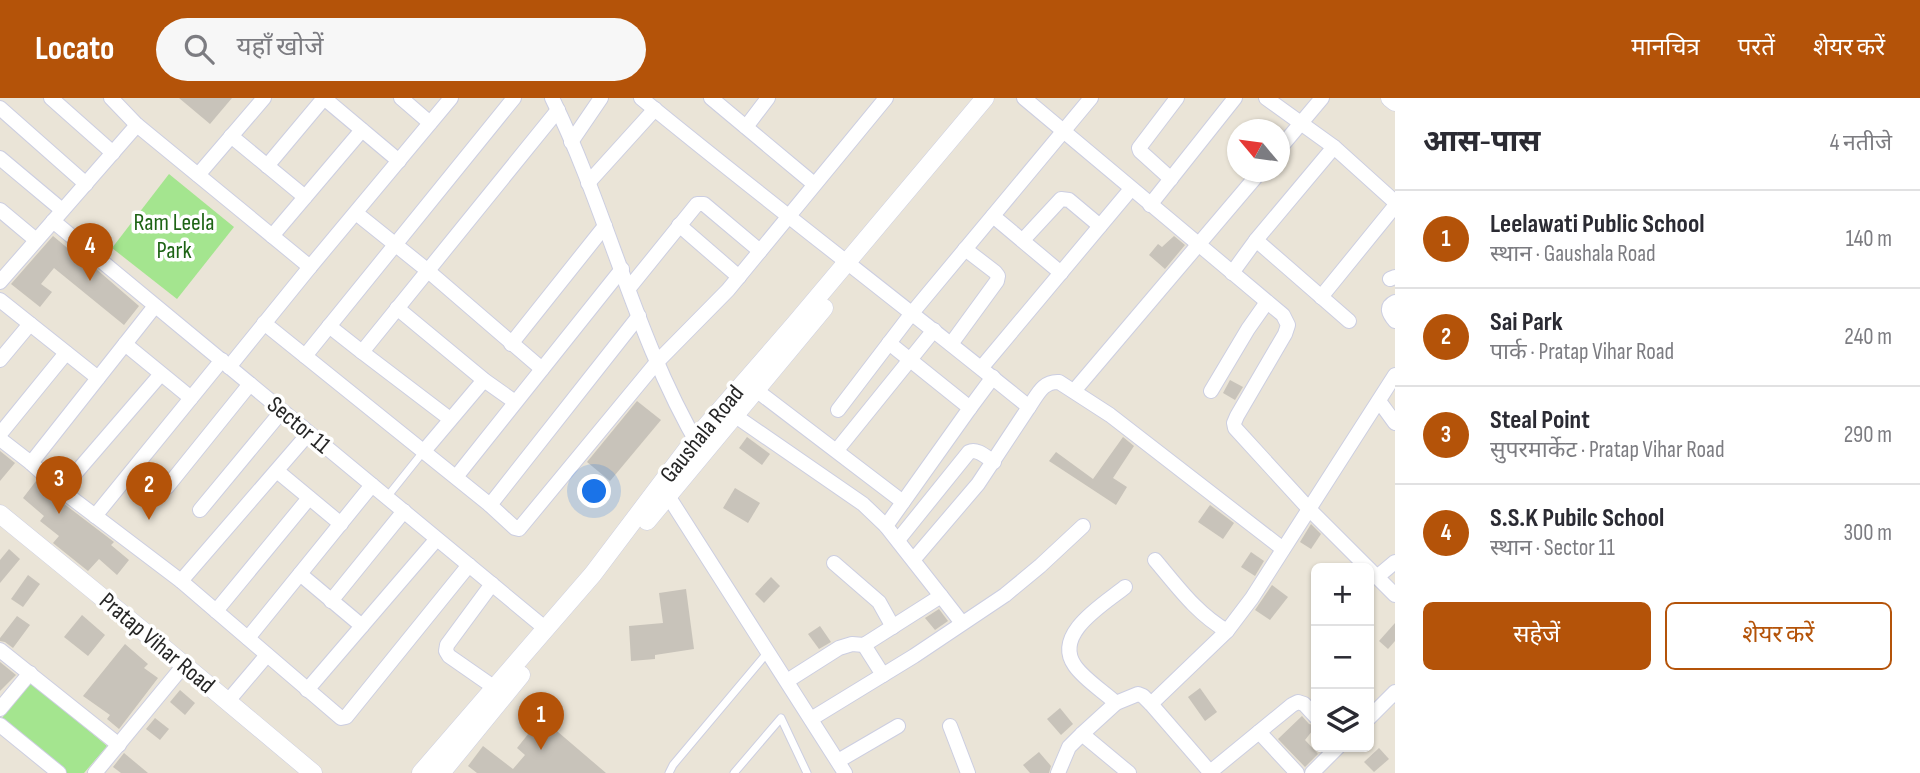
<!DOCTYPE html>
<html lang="hi">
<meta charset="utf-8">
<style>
:root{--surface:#fff;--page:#f7f7f7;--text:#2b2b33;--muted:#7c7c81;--line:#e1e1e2;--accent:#b45309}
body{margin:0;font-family:"Sofia Sans Condensed","Noto Sans Devanagari",sans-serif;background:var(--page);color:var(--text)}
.controls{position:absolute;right:21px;bottom:21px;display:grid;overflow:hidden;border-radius:10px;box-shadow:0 2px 5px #0004}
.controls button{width:63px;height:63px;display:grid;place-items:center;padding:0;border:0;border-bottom:2px solid var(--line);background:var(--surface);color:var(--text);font:35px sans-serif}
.compass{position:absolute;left:1227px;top:21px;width:63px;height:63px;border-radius:50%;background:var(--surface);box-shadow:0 2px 5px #0004;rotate:299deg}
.you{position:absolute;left:595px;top:394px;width:24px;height:24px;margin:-18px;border:5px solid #fff;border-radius:50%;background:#1a73e8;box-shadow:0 0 0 10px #1a73e833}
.badge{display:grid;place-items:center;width:46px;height:46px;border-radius:50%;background:var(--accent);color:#fff;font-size:23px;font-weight:700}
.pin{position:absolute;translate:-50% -58px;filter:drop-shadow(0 2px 4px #0008)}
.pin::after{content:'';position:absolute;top:37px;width:24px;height:21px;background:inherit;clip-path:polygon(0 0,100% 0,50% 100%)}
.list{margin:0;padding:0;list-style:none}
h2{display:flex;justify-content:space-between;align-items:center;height:91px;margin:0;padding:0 28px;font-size:30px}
h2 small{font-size:23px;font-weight:400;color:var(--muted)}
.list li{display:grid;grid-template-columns:46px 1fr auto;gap:21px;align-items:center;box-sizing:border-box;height:98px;padding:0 28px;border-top:2px solid var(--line)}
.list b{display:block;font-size:26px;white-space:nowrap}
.list p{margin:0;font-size:23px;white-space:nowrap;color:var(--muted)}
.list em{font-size:23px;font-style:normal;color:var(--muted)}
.actions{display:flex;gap:14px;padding:21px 28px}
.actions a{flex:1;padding:16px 0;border:2px solid var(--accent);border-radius:10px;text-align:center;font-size:24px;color:var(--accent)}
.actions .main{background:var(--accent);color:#fff}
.icon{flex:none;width:38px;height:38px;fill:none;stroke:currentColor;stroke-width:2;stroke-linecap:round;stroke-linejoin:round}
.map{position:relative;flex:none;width:1395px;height:675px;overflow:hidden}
header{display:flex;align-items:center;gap:42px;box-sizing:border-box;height:98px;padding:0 35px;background:var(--accent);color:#fff}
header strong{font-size:33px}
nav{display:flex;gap:38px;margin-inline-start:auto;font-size:24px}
.search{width:490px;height:63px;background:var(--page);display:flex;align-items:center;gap:18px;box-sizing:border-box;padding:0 24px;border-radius:38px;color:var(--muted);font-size:26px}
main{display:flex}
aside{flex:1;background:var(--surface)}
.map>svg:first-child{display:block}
</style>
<header>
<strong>Locato</strong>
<div class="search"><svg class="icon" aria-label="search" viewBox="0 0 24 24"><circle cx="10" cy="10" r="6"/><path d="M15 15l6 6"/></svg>यहाँ खोजें</div>
<nav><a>मानचित्र</a><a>परतें</a><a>शेयर करें</a></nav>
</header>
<main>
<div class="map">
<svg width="1395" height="675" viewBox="0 0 1395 675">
<rect width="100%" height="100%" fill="#eae4d7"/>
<g fill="#a4e58f">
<path d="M169 76 234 129 177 201 112 150Z"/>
<path d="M31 584 107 648 84 675H67L2 620Z"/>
</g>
<g fill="#c8c3ba">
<path d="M179 0H232L210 26Z"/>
<path d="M53 138 94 172 95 170 139 208 124 227 54 170 41 186 52 194 40 209 11 186Z"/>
<path d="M1174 138 1185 147 1165 171 1149 157 1158 146 1162 149Z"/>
<path d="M1230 282 1243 289 1235 302 1223 295Z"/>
<path d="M637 303 661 322 610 383 587 364Z"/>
<path d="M747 339 770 356 762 367 739 350Z"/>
<path d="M1123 339 1134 348 1113 380 1127 389 1116 407 1049 363 1056 354 1093 381Z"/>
<path d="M0 353 15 365 0 383Z"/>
<path d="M36 383 55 399 114 444 111 447 129 462 117 477 99 461 88 473 53 445 59 438 40 423 44 418 23 400Z"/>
<path d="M735 390 760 405 748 425 723 410Z"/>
<path d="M1210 407 1234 425 1223 441 1198 424Z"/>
<path d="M1311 426 1321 436 1311 451 1300 444Z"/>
<path d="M9 451 20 461 0 485V462Z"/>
<path d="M1251 454 1264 463 1255 478 1241 469Z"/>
<path d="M28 477 40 486 23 509 11 501Z"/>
<path d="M771 479 780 488 764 505 755 496Z"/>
<path d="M1272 487 1288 499 1270 522 1255 512Z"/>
<path d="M686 491 694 551 655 557V561L631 563 629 528 663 525 659 495Z"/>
<path d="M939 511 948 523 935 532 925 520Z"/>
<path d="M82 517 105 537 88 558 64 539Z"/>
<path d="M17 518 30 527 13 550 5 544 0 543V540Z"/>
<path d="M1395 525V543L1388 551 1379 543Z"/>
<path d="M820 528 831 544 819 551 808 536Z"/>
<path d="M125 546 148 566 144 570 158 580 119 631 107 621 110 617 83 598Z"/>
<path d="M0 564 16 577 0 593Z"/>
<path d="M1200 590 1217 614 1205 623 1188 599Z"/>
<path d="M180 592 195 605 185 617 170 604Z"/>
<path d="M1060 610 1073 626 1061 637 1047 621Z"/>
<path d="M1302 618 1309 626 1316 628 1305 642 1318 656 1305 669 1278 641Z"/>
<path d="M155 620 169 631 160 642 146 631Z"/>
<path d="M551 628 606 675H477L468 668 483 648 513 671 525 657 517 650 529 635 539 643Z"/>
<path d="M1379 650 1389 661 1374 674 1364 664Z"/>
<path d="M1039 654 1051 668 1049 675H1030L1023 667Z"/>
<path d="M124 655 148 675H121L113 669Z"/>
</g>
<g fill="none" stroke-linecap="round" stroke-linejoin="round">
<defs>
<g id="service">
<path d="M387 399 423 354"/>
<path d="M669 675 673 667 768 554"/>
<path d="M734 675 781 620 807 675"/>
</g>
<g id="minor">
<path d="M51 0 113 55"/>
<path d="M111 0 137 27 310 169 451 0"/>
<path d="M324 0 399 63"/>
<path d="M401 0 430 25"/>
<path d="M552 0C608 114 635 240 700 350"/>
<path d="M641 0C769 105 901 205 1029 309 1038 296 1043 283 1059 284L1110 317 1283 451"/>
<path d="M711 0 814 86"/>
<path d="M1024 0 1283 217 1288 227 1285 236 1237 318 1234 325 1235 330 1309 411 1368 470"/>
<path d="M1266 0 1334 49 1395 104"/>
<path d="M0 10 86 86"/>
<path d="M746 29 768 0"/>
<path d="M231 38 305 99"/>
<path d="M571 44 601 0"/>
<path d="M1280 50 1322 0"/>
<path d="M0 60 62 112"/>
<path d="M267 68 324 0"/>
<path d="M198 77 264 0"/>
<path d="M1171 81 1140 53 1139 50 1177 0"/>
<path d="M588 85 655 11"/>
<path d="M1150 107 1235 0"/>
<path d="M0 112 36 142"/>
<path d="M356 115 427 172 542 271"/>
<path d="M993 118 1061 175"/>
<path d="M53 123 546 531"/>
<path d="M679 127 739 179"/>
<path d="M272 138 362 32"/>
<path d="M1023 142 1061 101 1069 102 1100 128"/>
<path d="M1256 142 1349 223"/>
<path d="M1232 175 1256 142 1334 49"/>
<path d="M1390 181 1395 179"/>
<path d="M0 184 137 27"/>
<path d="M629 190 697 106H704L760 153"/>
<path d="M1321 199 1395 108"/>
<path d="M0 202 98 280"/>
<path d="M1395 204C1385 209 1389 216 1395 223"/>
<path d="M397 210 484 282 515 304"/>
<path d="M264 225 490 407 515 430 519 431 657 264 728 192 886 0"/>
<path d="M329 228 362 254"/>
<path d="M889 245 970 310"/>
<path d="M125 246 191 300"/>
<path d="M511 246 605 128"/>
<path d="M951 246 997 183 998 178 995 174 965 151"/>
<path d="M305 258 514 0"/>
<path d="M0 262 30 226"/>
<path d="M229 269 310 169"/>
<path d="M982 269 1131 91"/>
<path d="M756 292 903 404"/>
<path d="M1074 293 1260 74"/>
<path d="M1211 293 1248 231 1267 204"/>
<path d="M1379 303 1395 325"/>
<path d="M838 312 912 215 1091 0"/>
<path d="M734 317 863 406 886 428 941 498 864 547 852 546 839 550 787 583"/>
<path d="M450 321 362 254 558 12"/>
<path d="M0 336 66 255"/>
<path d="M0 341 31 365 155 208"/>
<path d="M837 352 934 232"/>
<path d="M424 353 484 282"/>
<path d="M31 365 61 392 181 483 341 620 346 619 469 467"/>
<path d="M277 373 341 426"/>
<path d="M456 379 622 171"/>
<path d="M167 389 250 286"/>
<path d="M663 390 845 675"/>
<path d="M61 392 161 276"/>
<path d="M490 407 639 218"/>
<path d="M200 412 282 313"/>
<path d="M95 418 222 262"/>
<path d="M886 428 970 310 993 279"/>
<path d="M898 442 969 354C977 350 986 359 994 364"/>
<path d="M914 461 978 386 1029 309"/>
<path d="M1155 462C1177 488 1197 516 1227 533"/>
<path d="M834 465 879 504 893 529"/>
<path d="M1369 471 1395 497"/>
<path d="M300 476 362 528"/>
<path d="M1377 479 1395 464"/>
<path d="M181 483 309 335"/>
<path d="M492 486 447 547 446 553 449 558 495 590"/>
<path d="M941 498 962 525"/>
<path d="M331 503 404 413"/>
<path d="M216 513 309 400"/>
<path d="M248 540 372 387"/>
<path d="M864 547 883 577"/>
<path d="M0 552 119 647"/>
<path d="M307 592 435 443"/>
<path d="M228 603 267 557"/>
<path d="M1116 605C1103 593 1085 582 1075 568 1052 536 1104 506 1125 489"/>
<path d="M1151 606 1227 533 1252 500 1395 277"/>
<path d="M0 611 30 575"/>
<path d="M1369 620 1395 594"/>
<path d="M811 621 914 558 1005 497 1040 468 1083 428"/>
<path d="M0 627 59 675"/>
<path d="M950 628 968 675"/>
<path d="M1259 634 1297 675"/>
<path d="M838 663 898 628"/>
<path d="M95 675 184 567"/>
<path d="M1058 675 1069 649 1082 636"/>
<path d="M1129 675 1082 636 1116 605 1138 596 1143 598 1151 606 1210 674"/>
<path d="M1209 675 1292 607 1298 604 1304 606 1316 619"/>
<path d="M1312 675 1338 649"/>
</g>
<g id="tertiary">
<path d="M1390 0 1395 4"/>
<path d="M0 416 159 546 313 675"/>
<path d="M647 423 824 210"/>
<path d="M421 675 593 476 695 341 795 226 985 0"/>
<path d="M441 675 521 577"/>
</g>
</defs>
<use href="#service" stroke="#cccee1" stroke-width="9"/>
<use href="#minor" stroke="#cccee1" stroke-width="16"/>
<use href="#tertiary" stroke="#cccee1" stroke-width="19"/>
<use href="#service" stroke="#fff" stroke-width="7"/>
<use href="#minor" stroke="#fff" stroke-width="14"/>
<use href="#tertiary" stroke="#fff" stroke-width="18"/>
</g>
<g text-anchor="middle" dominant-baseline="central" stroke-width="7" stroke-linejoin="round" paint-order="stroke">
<g font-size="24" fill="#1e6415" stroke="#fff">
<text x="174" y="124">Ram Leela<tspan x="174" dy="28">Park</tspan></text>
</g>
<g font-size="24" fill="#262626" stroke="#fff">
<text transform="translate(299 327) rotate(40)">Sector 11</text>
<text transform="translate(702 336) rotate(-51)">Gaushala Road</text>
<text transform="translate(157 545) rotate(40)">Pratap Vihar Road</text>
</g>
</g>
</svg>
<div class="controls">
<button>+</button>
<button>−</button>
<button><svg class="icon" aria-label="layers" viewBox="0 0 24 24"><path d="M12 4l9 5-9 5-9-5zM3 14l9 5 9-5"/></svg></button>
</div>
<svg class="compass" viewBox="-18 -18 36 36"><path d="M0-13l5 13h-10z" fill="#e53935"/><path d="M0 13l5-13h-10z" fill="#7c7c81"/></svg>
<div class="you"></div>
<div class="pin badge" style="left:541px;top:652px">1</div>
<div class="pin badge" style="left:149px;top:422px">2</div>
<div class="pin badge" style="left:59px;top:416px">3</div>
<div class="pin badge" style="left:90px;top:183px">4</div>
</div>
<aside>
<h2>आस-पास<small>4 नतीजे</small></h2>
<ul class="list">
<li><span class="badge">1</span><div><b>Leelawati Public School</b><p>स्थान · Gaushala Road</p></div><em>140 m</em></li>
<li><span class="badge">2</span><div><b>Sai Park</b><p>पार्क · Pratap Vihar Road</p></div><em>240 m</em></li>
<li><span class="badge">3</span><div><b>Steal Point</b><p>सुपरमार्केट · Pratap Vihar Road</p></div><em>290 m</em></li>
<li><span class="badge">4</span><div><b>S.S.K Pubilc School</b><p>स्थान · Sector 11</p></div><em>300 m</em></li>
</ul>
<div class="actions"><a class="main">सहेजें</a><a>शेयर करें</a></div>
</aside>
</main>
